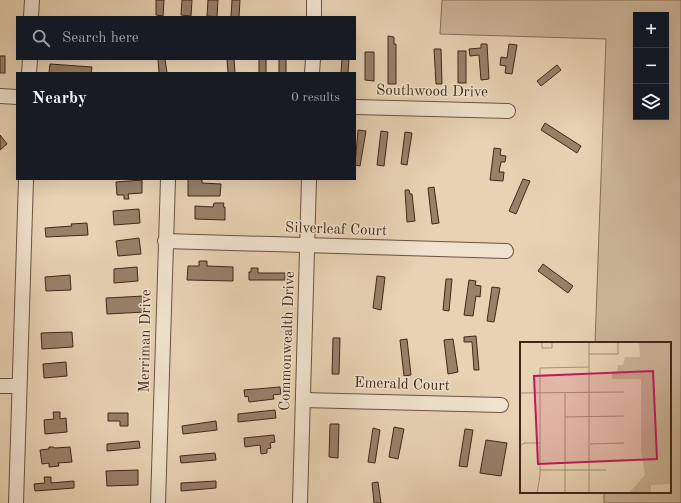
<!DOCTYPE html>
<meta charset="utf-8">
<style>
:root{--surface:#171b24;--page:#242831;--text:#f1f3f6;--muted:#9ea1a6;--line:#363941}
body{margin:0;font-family:"Old Standard TT",serif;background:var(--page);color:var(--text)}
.controls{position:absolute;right:12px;top:12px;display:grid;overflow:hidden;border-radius:0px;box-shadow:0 4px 16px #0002}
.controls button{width:36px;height:36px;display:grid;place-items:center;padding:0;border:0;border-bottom:1px solid var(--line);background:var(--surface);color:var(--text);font:20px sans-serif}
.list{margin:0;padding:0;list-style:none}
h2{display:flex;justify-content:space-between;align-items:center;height:52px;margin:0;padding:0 16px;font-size:17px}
h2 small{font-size:13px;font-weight:400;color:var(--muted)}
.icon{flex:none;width:22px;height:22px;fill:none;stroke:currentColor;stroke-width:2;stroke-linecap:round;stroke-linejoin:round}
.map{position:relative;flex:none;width:681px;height:503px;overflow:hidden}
.search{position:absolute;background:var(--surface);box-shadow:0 4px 16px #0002;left:16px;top:16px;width:340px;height:44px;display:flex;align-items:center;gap:10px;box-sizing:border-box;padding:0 14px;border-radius:0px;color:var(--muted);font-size:15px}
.panel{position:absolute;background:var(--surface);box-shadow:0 4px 16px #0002;left:16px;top:72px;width:340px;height:108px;border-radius:0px}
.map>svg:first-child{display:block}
</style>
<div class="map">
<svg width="681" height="503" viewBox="0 0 681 503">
<rect width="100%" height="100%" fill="#e8d2b3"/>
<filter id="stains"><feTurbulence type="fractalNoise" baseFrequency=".005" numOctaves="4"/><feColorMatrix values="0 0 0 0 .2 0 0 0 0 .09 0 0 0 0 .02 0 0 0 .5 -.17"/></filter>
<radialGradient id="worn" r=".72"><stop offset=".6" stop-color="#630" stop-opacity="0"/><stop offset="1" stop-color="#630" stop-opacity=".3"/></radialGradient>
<path fill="#ccb599" stroke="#866e58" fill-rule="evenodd" d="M442 0H681V503H604V492H670V343H595L606 39 440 34ZM636 15H666V117H636Z"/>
<g fill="#988069" stroke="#412718">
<path d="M156 0H164L163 16 156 15Z"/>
<path d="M182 0H192L191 16 181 15Z"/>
<path d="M208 0H218L217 17 207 16Z"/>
<path d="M232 0H240L239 17H231Z"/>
<path d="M388 36 394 37V44H396V84H388Z"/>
<path d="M481 44H487L489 79 481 80 479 55 470 56 469 49 481 48Z"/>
<path d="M509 44 517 45 512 74 505 73 506 66 500 65 501 57 507 58Z"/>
<path d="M434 49H441L442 84H436Z"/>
<rect x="458" y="51" width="8" height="32"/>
<path d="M365 52H374V81L365 80Z"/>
<rect x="0" y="56" width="5" height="17"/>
<path d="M158 59H165L167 73H159Z"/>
<path d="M227 59H234L235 73H228Z"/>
<rect x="259" y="59" width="7" height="14"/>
<rect x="279" y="59" width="7" height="14"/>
<path d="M342 59H349L348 73H341Z"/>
<path d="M50 64 92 67 91 73H49Z"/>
<path d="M557 65 561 70 541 86 537 81Z"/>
<path d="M545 123 581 146 577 153 541 130Z"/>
<path d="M358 130 366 131 360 166 355 165Z"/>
<path d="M381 131 388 132 384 166 377 165Z"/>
<path d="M405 132 412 133 407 165 401 164Z"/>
<path d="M0 135 7 144 0 150Z"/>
<path d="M494 148 501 149 500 155 506 156 505 162H501L499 172H504L503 181 490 180Z"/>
<path d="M188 179H202V183L221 184 220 196H188Z"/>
<path d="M523 179 530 181 516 214 509 211Z"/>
<path d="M142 180V193L128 194 129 199H124V195H117L116 182Z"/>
<path d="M434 187 439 223 432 224 428 188Z"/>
<path d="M405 190H409L410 194H412L415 221 407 222Z"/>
<path d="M214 203H224L223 207H225V220L195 219V206L213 207Z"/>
<path d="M139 209 140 223 114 225 113 211Z"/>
<path d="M87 223 88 235 46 237 45 228 72 226 71 224Z"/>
<path d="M139 238 141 254 118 256 116 241Z"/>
<path d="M199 261H207V266L233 267V281L187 280 188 266H199Z"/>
<path d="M543 264 573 286 568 293 538 271Z"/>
<path d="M137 267 138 281 114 283V269Z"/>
<path d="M251 268H258V273H285V280H249V272H251Z"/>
<path d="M70 275 71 290 46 291 45 277Z"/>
<path d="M377 276 385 277 381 310 373 308Z"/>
<path d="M446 279H452L449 311 443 310Z"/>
<path d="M469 280 476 281 475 285 481 286 480 297 476 296 473 316 464 315Z"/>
<path d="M492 287 500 288 494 322 487 321Z"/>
<path d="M144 296 145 312 107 314 106 298Z"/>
<path d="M72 332 73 347 42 349 41 333Z"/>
<path d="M476 336 479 370H474L472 342H464V337Z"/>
<path d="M333 338H340L339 374H332Z"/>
<path d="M407 339 411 375 404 376 400 340Z"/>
<path d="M453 339 458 372 448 374 444 340Z"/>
<path d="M66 362 67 376 44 378 43 364Z"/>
<path d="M280 387 281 394 273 395 274 399 249 402 248 396 245 397 244 390Z"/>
<path d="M275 410 276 418 238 422V414Z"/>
<path d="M53 412H60V419L66 418 67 432 45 434 44 420 54 419Z"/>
<path d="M108 413H128V426H120V421H108Z"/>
<path d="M216 421 217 430 183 434 182 426Z"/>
<path d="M330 424H339L338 458 329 457Z"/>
<path d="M394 427 404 429 398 459 389 457Z"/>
<path d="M373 428 380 430 375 463 368 462Z"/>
<path d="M465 429 473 430 467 467 459 466Z"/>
<path d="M274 435 275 442 270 443 271 448 267 449V453L261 454 260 445 245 447 244 438Z"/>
<path d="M486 440 507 443 501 476 480 473Z"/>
<path d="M139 441 140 448 107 451V444Z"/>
<path d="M49 447H53L55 448 70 447 72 462 58 463 59 466 49 467V463L42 464 40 450 49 449Z"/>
<path d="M215 453 216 460 181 463 180 456Z"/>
<path d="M138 470V485L107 486 106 471Z"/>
<path d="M44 477H51V483L74 481V488L35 491 34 484 45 483Z"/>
<path d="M216 481V488L181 491V483Z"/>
<path d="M378 482 381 503H374L372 483Z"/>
</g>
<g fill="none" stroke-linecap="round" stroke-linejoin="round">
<defs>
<g id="street">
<path d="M31 17 32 0"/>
<path d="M314 17V0"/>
<path d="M29 73 30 59"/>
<path d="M312 73 313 59"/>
<path d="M0 96 17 97"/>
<path d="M355 107 508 111"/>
<path d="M165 241 506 251"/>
<path d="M0 386H19"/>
<path d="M303 400 501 405"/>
<path d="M16 503 26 179"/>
<path d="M158 503 168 179"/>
<path d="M300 503 309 179"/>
</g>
</defs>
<use href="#street" stroke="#6b523f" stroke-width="16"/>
<use href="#street" stroke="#f0e2ce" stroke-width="14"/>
</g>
<g text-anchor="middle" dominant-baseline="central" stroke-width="3" stroke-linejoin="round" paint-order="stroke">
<g font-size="15" fill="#412718" stroke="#f0e2ce">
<text transform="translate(432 92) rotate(1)">Southwood Drive</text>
<text transform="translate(336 230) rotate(2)">Silverleaf Court</text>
<text transform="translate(146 341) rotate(-89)">Merriman Drive</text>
<text transform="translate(288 341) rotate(-88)">Commonwealth Drive</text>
<text transform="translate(402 385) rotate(2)">Emerald Court</text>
</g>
</g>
<g transform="translate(520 342)">
<rect width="151" height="151" fill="#e8d2b3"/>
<path d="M119 0H151V142L131 143V151H148H109L125 133 121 107V37H92V30L97 29 98 23H103L105 15H120Z" fill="#ccb599"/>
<path fill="none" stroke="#a58e75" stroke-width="1" d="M22 0V6H32V0M69 12H98V0M0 51 104 50M45 51V151M45 75 104 74M70 102 104 101M0 104 4 101H20M20 128H86M17 151 20 134V26L69 25M69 151V0"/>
<path fill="#c2185b" fill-opacity="0.15" stroke="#c2185b" stroke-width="2" d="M133 29 137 117 18 122 14 34Z"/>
<rect width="151" height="151" fill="none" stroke="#412718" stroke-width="2"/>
</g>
<rect width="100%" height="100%" filter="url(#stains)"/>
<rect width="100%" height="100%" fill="url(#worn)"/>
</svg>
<div class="controls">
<button>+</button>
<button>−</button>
<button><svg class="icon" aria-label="layers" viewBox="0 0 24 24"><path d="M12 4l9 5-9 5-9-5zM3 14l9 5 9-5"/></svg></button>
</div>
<div class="search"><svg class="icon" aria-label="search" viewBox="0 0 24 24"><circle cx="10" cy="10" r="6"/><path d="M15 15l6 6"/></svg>Search here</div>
<section class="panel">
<h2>Nearby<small>0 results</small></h2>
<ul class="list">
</ul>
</section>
</div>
